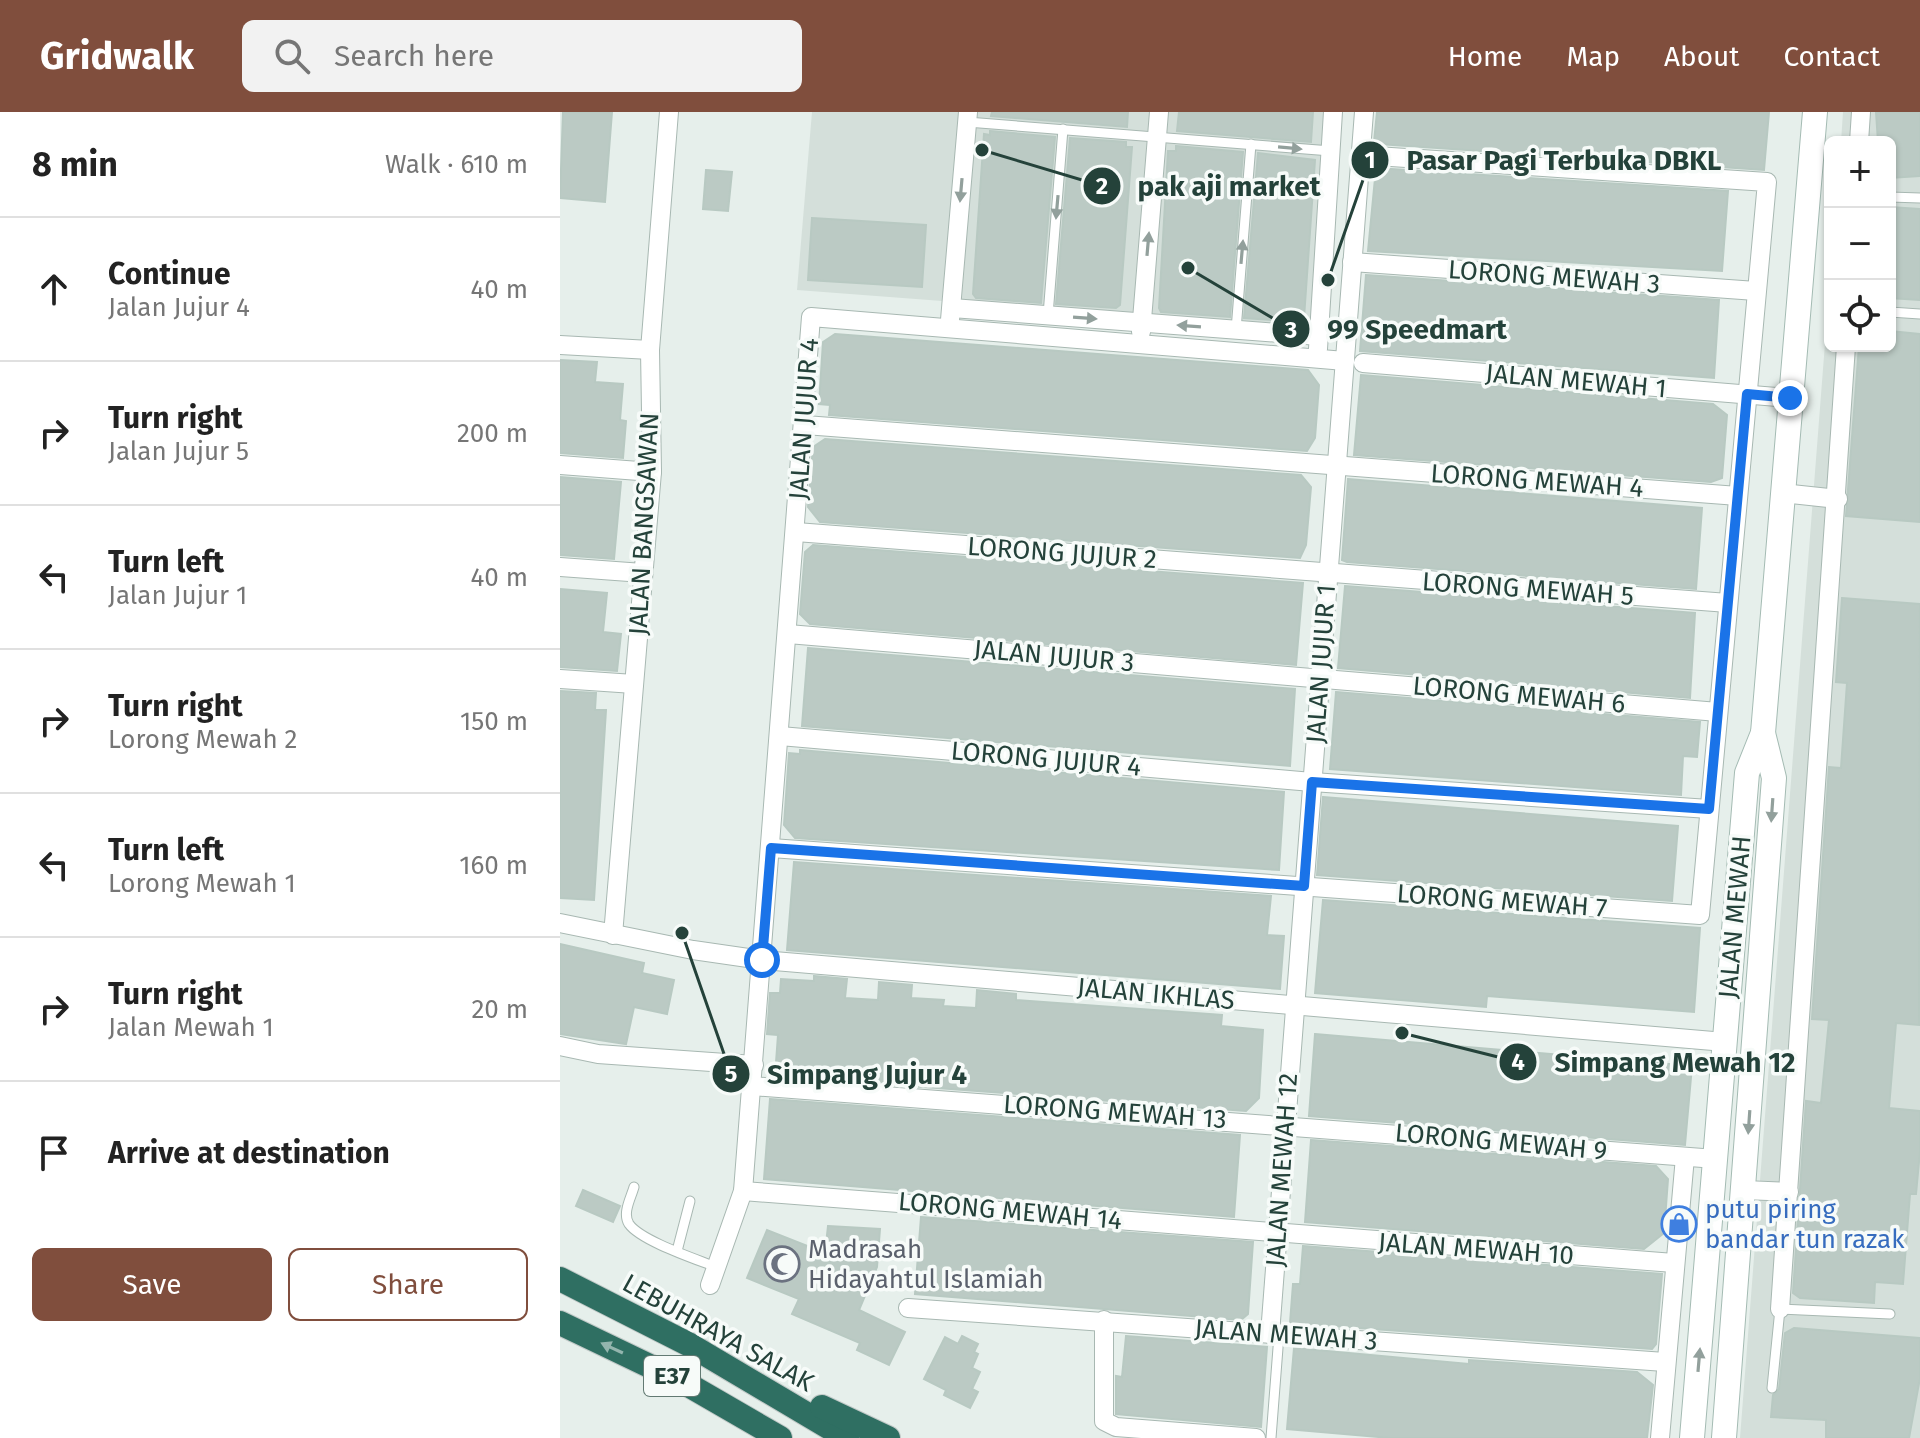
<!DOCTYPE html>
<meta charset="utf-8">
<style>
:root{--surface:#fff;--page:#f2f2f2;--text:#222;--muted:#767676;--line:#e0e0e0;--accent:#804e3d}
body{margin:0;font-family:"Fira Sans",sans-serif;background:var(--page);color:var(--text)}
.controls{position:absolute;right:24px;top:24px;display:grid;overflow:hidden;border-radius:12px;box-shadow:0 2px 6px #0004}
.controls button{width:72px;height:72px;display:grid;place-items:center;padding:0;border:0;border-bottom:2px solid var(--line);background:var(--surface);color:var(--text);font:40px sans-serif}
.stop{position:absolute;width:24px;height:24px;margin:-18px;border:6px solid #1a73e8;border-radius:50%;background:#fff}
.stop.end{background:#1a73e8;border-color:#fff;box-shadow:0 2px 8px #0008}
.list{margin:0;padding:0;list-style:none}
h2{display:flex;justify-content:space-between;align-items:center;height:104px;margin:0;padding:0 32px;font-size:34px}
h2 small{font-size:26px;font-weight:400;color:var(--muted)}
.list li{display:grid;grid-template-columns:52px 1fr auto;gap:24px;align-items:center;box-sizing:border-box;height:144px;padding:0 32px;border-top:2px solid var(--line)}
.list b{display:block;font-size:30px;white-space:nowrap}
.list p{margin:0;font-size:26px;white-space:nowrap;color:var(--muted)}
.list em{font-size:26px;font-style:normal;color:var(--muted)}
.actions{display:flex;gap:16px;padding:24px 32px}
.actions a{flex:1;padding:18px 0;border:2px solid var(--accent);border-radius:12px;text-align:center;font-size:28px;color:var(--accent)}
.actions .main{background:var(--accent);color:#fff}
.icon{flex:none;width:44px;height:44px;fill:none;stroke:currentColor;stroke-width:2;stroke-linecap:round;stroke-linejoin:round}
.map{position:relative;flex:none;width:1360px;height:1326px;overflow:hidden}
header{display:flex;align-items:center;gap:48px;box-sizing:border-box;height:112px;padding:0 40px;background:var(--accent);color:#fff}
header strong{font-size:38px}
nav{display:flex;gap:44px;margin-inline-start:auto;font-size:28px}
.search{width:560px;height:72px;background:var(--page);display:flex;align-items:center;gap:20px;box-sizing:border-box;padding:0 28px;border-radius:12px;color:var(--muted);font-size:30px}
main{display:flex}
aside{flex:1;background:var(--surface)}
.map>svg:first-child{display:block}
</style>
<header>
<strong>Gridwalk</strong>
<div class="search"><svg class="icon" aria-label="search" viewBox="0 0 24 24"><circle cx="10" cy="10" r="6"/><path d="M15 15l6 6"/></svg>Search here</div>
<nav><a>Home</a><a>Map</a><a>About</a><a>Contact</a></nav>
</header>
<main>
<aside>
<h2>8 min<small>Walk · 610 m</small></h2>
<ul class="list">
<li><svg class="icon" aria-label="ahead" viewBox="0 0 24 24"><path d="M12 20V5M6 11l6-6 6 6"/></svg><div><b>Continue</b><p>Jalan Jujur 4</p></div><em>40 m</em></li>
<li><svg class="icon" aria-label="right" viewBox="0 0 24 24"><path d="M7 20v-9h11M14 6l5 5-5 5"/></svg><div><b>Turn right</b><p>Jalan Jujur 5</p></div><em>200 m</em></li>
<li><svg class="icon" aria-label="left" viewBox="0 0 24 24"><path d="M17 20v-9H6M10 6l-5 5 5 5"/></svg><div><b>Turn left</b><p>Jalan Jujur 1</p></div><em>40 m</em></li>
<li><svg class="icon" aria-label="right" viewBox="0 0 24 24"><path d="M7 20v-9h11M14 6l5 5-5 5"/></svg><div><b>Turn right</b><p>Lorong Mewah 2</p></div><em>150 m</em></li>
<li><svg class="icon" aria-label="left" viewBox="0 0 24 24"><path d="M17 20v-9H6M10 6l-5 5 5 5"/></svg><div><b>Turn left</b><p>Lorong Mewah 1</p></div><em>160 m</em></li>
<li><svg class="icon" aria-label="right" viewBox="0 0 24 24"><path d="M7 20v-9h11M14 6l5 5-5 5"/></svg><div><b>Turn right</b><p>Jalan Mewah 1</p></div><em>20 m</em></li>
<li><svg class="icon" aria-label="arrive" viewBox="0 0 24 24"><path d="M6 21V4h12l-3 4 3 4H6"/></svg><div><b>Arrive at destination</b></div></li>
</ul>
<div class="actions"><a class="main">Save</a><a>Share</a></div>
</aside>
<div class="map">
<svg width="1360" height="1326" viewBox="0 0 1360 1326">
<rect width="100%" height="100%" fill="#e6efeb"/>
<g fill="#d4dfda">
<path d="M252 0H767L752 217 237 178Z"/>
<path d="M1283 0H1360V1326H1180L1270 167V234H1330V30H1281Z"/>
</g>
<g fill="#bbcac4" stroke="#b8c9c2" stroke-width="2">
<path d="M3 0H52L45 90 0 86Z"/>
<path d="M432 0H568L567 15 431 4Z"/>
<path d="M619 0H753L751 30 617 19Z"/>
<path d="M817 0H1209L1204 58 818 32 814 30Z"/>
<path d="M1316 0H1360V64L1330 66V30H1318Z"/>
<path d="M430 19 495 25 481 191 416 186 413 182 424 22 430 23Z"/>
<path d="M510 26 566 30V35H572L560 193 556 196 496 192Z"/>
<path d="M616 34 683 40 670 205 601 200 599 196 608 39H616Z"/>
<path d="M698 41 755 48 744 206 739 210 684 206Z"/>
<path d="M816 56 1168 79 1162 159 808 139Z"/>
<path d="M146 58 172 60 168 99 143 97Z"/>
<path d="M1330 95 1360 97V188L1330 186Z"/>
<path d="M252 106 366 113 362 175 248 168Z"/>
<path d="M806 163 1159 188 1154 266 800 239Z"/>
<path d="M1330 219 1360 222V410L1286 404 1299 234H1330Z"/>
<path d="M275 222 748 258 759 273 755 326 747 339 269 303 270 293 259 292 263 230Z"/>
<path d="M0 248 37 250 35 270 63 272 60 308 66 309 63 346 0 341Z"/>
<path d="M801 263 1153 292 1167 303 1162 366 1151 370 794 343Z"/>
<path d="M265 327 741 363 751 375 746 433 740 446 260 410 248 395 253 335Z"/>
<path d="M0 365 61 370 54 447 0 443Z"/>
<path d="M788 367 1142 396 1136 477 787 450 782 448Z"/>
<path d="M253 433 743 471 736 553 250 512 240 502 245 440Z"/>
<path d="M785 474 1135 501 1130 586 778 556Z"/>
<path d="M0 477 47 481 43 520 61 522 57 559 0 555Z"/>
<path d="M1282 486 1360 492 1359 913 1336 911 1329 996 1360 999V1039L1356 1082H1350L1343 1172 1315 1170 1314 1191 1240 1186 1233 1181 1246 989 1261 991 1269 908 1252 907 1269 655 1281 656 1287 571 1276 570Z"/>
<path d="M248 536 735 577 730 654 242 614Z"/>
<path d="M0 579 36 581 35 598H46L34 788 0 786Z"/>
<path d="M776 580 1140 610 1137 645 1123 644 1121 683 770 657Z"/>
<path d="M240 638 724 680 719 758 235 726 224 713 229 641 240 642Z"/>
<path d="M763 685 1118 714 1112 789 757 763Z"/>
<path d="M234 750 711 784 707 823 724 824 720 877 227 838Z"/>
<path d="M763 788 1140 816 1134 900 927 884 926 895 755 881Z"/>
<path d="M0 832 84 851 82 861 114 868 107 902 74 895 66 932 0 922Z"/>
<path d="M254 864 287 867 285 886 318 888 319 870 352 873 351 886 384 888 383 894 416 896 417 878 456 882V888L662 903 661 914 703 918 699 986 686 999 215 964 218 923 207 922 210 881H220L221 867 254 869Z"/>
<path d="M755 922 1132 954 1125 1033 749 1004Z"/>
<path d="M210 987 680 1023 674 1105 204 1067Z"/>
<path d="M751 1028 1096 1054 1108 1067 1104 1121 1084 1137 745 1110Z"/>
<path d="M23 1078 60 1094 53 1110 16 1094Z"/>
<path d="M361 1105 693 1130 688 1202 681 1208 355 1182Z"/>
<path d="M268 1114 320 1117 317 1155 299 1198 345 1220 329 1253 297 1238 300 1231 232 1202 239 1187 187 1166 207 1118 265 1141Z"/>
<path d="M743 1134 1102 1162 1096 1232 1092 1237 730 1211 733 1172H740Z"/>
<path d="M1234 1216 1360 1226V1266L1349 1326H1266V1308L1211 1305 1213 1283 1219 1277 1225 1221Z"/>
<path d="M402 1224 418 1232 414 1240 418 1242 412 1256 420 1260 412 1277 418 1280 410 1296 384 1283 386 1278 364 1267 385 1225 398 1232Z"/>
<path d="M566 1224 707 1235 701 1315 556 1302V1264L562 1265Z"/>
<path d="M734 1236 909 1252V1248L1077 1260 1093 1273 1087 1326H830L727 1317Z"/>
</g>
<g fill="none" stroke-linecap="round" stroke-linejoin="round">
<defs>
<g id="lane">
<path d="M407 10 771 39"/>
<path d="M1330 85 1360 86"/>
<path d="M1330 200 1360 202"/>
<path d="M488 203 503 17"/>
<path d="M676 218 691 32"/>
<path d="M74 1075C71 1086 62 1101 69 1112 81 1129 136 1147 156 1155"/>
<path d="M117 1139 130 1089"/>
<path d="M1212 1276 1220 1197 1330 1202"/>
<path d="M711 1326 719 1223"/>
</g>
<g id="street">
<path d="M1299 30 1301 0"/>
<path d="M792 150 1196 179"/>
<path d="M392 196 759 224"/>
<path d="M390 208 408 0"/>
<path d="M581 220 599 0"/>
<path d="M0 233 90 238"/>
<path d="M758 237 773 0"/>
<path d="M803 251 1230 286"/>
<path d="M245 313 1178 384"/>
<path d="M0 353 92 360"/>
<path d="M1222 381 1278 387"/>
<path d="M236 420 1168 491"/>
<path d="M0 455 83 461"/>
<path d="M228 522 1158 600"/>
<path d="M0 567 74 572"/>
<path d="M220 624 752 670 1149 697"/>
<path d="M211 736 1140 803 1207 70 801 43"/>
<path d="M0 811 133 838 202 848 1165 930"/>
<path d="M53 823 92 360 90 238 109 0"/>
<path d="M0 934 38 942 194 953"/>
<path d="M192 974 1156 1047"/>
<path d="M1184 1078 1229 1080"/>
<path d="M183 1079 1114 1151"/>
<path d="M150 1173 183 1079 251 205 785 249"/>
<path d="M348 1196 1105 1250"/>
<path d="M1220 1197 1286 234"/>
<path d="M544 1208V1309L556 1315 696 1326"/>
<path d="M710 1222 804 0"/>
<path d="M1100 1326 1125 1045"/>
</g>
<g id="secondary">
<path d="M1132 1326 1187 661 1203 621 1255 0"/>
<path d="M1164 1326 1214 666 1203 621"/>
</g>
<g id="highway">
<path d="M0 1167 130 1233 287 1326"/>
<path d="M0 1211 125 1271 220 1326"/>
<path d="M262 1295 328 1326"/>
</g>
</defs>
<use href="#lane" stroke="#a8b8b2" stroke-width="11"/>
<use href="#street" stroke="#a8b8b2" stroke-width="20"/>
<use href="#secondary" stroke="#a4bbb3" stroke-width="26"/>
<use href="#highway" stroke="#c2cac8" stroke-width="26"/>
<use href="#lane" stroke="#fff" stroke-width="9"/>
<use href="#street" stroke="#fff" stroke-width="18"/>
<use href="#secondary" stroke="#fff" stroke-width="24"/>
<use href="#highway" stroke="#2f6f62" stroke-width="24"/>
</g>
<defs><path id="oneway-solid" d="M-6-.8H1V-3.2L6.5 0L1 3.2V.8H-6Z" transform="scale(2)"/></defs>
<g fill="#92a09c">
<use href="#oneway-solid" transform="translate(730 36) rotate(5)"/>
<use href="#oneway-solid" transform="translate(401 78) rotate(95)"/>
<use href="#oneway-solid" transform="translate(497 95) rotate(95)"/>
<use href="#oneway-solid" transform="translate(588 132) rotate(-85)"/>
<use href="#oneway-solid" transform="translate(682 140) rotate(-85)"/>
<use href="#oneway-solid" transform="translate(525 206) rotate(4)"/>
<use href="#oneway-solid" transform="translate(629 214) rotate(-176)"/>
<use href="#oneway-solid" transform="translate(1212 698) rotate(94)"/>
<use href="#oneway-solid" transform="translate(1189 1010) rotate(94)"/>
<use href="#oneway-solid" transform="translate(1139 1248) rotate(-85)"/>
</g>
<use fill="#93b5ae" href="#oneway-solid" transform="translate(52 1236) rotate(-155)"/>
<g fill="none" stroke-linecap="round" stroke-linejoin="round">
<path stroke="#1a73e8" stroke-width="10" d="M202 848 211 736 744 774 752 670 1149 697 1187 282 1230 286"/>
</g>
<defs>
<symbol id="shop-ring" viewBox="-11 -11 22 22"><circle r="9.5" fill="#f7fbf9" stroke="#3f7fe0" stroke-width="1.5"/><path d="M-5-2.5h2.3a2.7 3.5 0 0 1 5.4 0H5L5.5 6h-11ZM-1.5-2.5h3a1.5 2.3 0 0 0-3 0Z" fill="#3f7fe0"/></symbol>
<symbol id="mosque-ring" viewBox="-11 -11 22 22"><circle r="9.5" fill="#f7fbf9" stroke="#6b7280" stroke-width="1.5"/><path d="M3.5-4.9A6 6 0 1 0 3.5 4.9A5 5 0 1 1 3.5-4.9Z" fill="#6b7280"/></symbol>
</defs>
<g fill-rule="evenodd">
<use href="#shop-ring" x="1099" y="1092" width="40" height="40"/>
<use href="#mosque-ring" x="202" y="1132" width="40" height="40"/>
</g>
<g text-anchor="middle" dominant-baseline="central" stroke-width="7" stroke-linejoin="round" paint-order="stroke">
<rect fill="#f7fbf9" stroke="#637a73" stroke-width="2" x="84" y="1244" width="56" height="40" rx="6"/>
<g font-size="24" font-weight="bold" fill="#24423a">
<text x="112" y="1264">E37</text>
</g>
<g font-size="26" fill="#24423a" stroke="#f7fbf9">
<text transform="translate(994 165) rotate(4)">LORONG MEWAH 3</text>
<text transform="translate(1016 269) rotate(5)">JALAN MEWAH 1</text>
<text transform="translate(244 307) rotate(-86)">JALAN JUJUR 4</text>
<text transform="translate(977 369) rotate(4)">LORONG MEWAH 4</text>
<text transform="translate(84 412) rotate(-87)">JALAN BANGSAWAN</text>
<text transform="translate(502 441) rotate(4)">LORONG JUJUR 2</text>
<text transform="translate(968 477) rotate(4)">LORONG MEWAH 5</text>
<text transform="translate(494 544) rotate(5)">JALAN JUJUR 3</text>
<text transform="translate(761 552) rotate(-86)">JALAN JUJUR 1</text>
<text transform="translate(959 583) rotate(5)">LORONG MEWAH 6</text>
<text transform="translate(486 647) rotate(5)">LORONG JUJUR 4</text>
<text transform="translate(942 789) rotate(4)">LORONG MEWAH 7</text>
<text transform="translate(1175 805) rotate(-85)">JALAN MEWAH</text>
<text transform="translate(596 882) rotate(5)">JALAN IKHLAS</text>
<text transform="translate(555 1000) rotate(4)">LORONG MEWAH 13</text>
<text transform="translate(941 1030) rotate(5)">LORONG MEWAH 9</text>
<text transform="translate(722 1058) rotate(-86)">JALAN MEWAH 12</text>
<text transform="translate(450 1099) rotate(5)">LORONG MEWAH 14</text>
<text transform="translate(916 1137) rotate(4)">JALAN MEWAH 10</text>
<text transform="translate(158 1221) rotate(29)">LEBUHRAYA SALAK</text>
<text transform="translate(726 1223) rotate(4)">JALAN MEWAH 3</text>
</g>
<g font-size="26" fill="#366cbe" stroke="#f7fbf9" text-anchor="start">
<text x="1145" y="1097">putu piring<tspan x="1145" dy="30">bandar tun razak</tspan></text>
</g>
<g font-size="26" fill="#5b616d" stroke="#f7fbf9" text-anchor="start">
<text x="248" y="1137">Madrasah<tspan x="248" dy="30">Hidayahtul Islamiah</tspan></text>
</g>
</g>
<path fill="none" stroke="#24423a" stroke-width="3" d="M768 168L810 48M422 38L542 74M628 156L731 217M842 921L958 950M122 821L171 962"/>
<g fill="#24423a" stroke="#f7fbf9" stroke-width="3">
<circle cx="768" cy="168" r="8"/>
<circle cx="422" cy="38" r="8"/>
<circle cx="628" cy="156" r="8"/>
<circle cx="842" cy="921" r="8"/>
<circle cx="122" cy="821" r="8"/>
<circle cx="810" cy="48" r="20"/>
<circle cx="542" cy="74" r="20"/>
<circle cx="731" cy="217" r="20"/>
<circle cx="958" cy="950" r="20"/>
<circle cx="171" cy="962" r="20"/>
</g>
<g font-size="24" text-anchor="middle" font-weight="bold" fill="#fff">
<text x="810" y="56">1</text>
<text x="542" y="82">2</text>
<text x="731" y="226">3</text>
<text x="958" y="958">4</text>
<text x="171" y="970">5</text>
</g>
<g font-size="28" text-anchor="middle" font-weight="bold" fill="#24423a" stroke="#f7fbf9" stroke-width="7" stroke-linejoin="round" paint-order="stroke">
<text x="1004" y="58">Pasar Pagi Terbuka DBKL</text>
<text x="669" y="84">pak aji market</text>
<text x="857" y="227">99 Speedmart</text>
<text x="1115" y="960">Simpang Mewah 12</text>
<text x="307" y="972">Simpang Jujur 4</text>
</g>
</svg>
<div class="controls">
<button>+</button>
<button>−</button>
<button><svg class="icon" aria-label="locate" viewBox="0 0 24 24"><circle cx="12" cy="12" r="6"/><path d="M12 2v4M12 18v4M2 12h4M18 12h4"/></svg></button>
</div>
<div class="stop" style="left:202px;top:848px"></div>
<div class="stop end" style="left:1230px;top:286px"></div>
</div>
</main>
